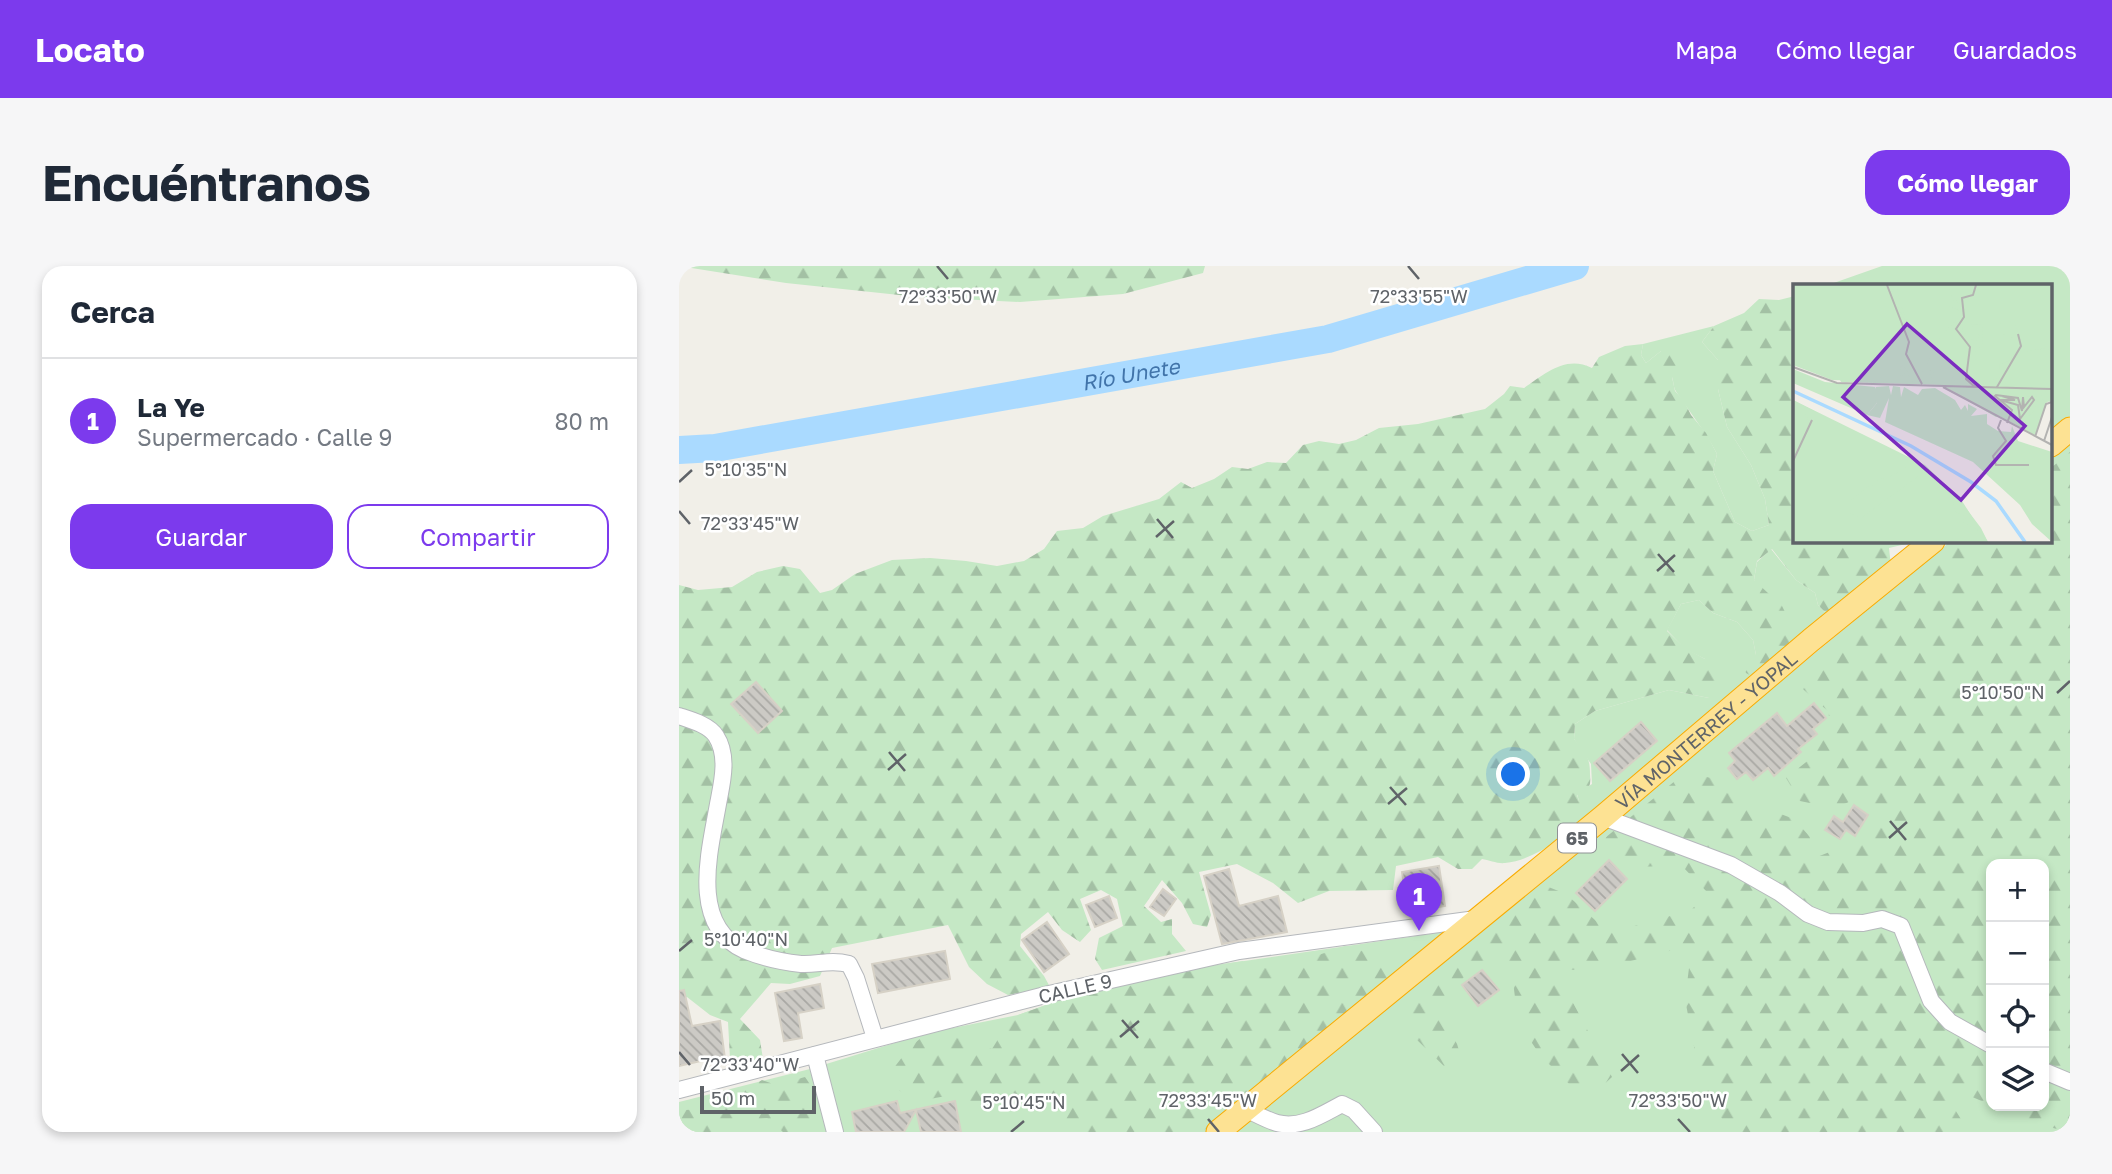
<!DOCTYPE html>
<html lang="es">
<meta charset="utf-8">
<style>
:root{--surface:#fff;--page:#f6f6f7;--text:#1f2937;--muted:#747a83;--line:#e0e1e3;--accent:#7c3aed}
body{margin:0;font-family:"Golos Text",sans-serif;background:var(--page);color:var(--text)}
.controls{position:absolute;right:21px;bottom:21px;display:grid;overflow:hidden;border-radius:14px;box-shadow:0 4px 10px #0003}
.controls button{width:63px;height:63px;display:grid;place-items:center;padding:0;border:0;border-bottom:2px solid var(--line);background:var(--surface);color:var(--text);font:35px sans-serif}
.scale{position:absolute;left:21px;bottom:18px;width:116px;box-sizing:border-box;padding-left:7px;border:4px solid #5f6368;border-top:0;font-size:19px;line-height:24px;white-space:nowrap;color:#5f6368;-webkit-text-stroke:5px #fff;paint-order:stroke}
.you{position:absolute;left:835px;top:509px;width:24px;height:24px;margin:-18px;border:5px solid #fff;border-radius:50%;background:#1a73e8;box-shadow:0 0 0 10px #1a73e833}
.badge{display:grid;place-items:center;width:46px;height:46px;border-radius:50%;background:var(--accent);color:#fff;font-size:23px;font-weight:700}
.pin{position:absolute;translate:-50% -58px;filter:drop-shadow(0 2px 4px #0008)}
.pin::after{content:'';position:absolute;top:37px;width:24px;height:21px;background:inherit;clip-path:polygon(0 0,100% 0,50% 100%)}
.list{margin:0;padding:0;list-style:none}
h2{display:flex;justify-content:space-between;align-items:center;height:91px;margin:0;padding:0 28px;font-size:30px}
h2 small{font-size:23px;font-weight:400;color:var(--muted)}
.list li{display:grid;grid-template-columns:46px 1fr auto;gap:21px;align-items:center;box-sizing:border-box;height:126px;padding:0 28px;border-top:2px solid var(--line)}
.list b{display:block;font-size:26px;white-space:nowrap}
.list p{margin:0;font-size:23px;white-space:nowrap;color:var(--muted)}
.list em{font-size:23px;font-style:normal;color:var(--muted)}
.actions{display:flex;gap:14px;padding:21px 28px}
.actions a{flex:1;padding:16px 0;border:2px solid var(--accent);border-radius:21px;text-align:center;font-size:24px;color:var(--accent)}
.actions .main{background:var(--accent);color:#fff}
.icon{flex:none;width:38px;height:38px;fill:none;stroke:currentColor;stroke-width:2;stroke-linecap:round;stroke-linejoin:round}
.map{position:relative;flex:none;width:1391px;height:866px;overflow:hidden;border-radius:21px}
header{display:flex;align-items:center;gap:42px;box-sizing:border-box;height:98px;padding:0 35px;background:var(--accent);color:#fff}
header strong{font-size:33px}
nav{display:flex;gap:38px;margin-inline-start:auto;font-size:24px}
.intro{display:flex;align-items:center;justify-content:space-between;box-sizing:border-box;height:168px;padding:0 42px}
h1{margin:0;font-size:49px}
.button{padding:18px 32px;border-radius:21px;background:var(--accent);color:#fff;font-size:24px;font-weight:700}
main{display:flex;gap:42px;padding:0 42px}
aside{flex:1;background:var(--surface);border-radius:21px;box-shadow:0 4px 10px #0003}
.map>svg:first-child{display:block}
</style>
<header>
<strong>Locato</strong>
<nav><a>Mapa</a><a>Cómo llegar</a><a>Guardados</a></nav>
</header>
<div class="intro"><h1>Encuéntranos</h1><a class="button">Cómo llegar</a></div>
<main>
<aside>
<h2>Cerca<small></small></h2>
<ul class="list">
<li><span class="badge">1</span><div><b>La Ye</b><p>Supermercado · Calle 9</p></div><em>80 m</em></li>
</ul>
<div class="actions"><a class="main">Guardar</a><a>Compartir</a></div>
</aside>
<div class="map">
<svg width="1391" height="866" viewBox="0 0 1391 866">
<defs>
<pattern id="forest-firs" width="22" height="20" patternUnits="userSpaceOnUse" patternTransform="scale(1.75)"><rect width="22" height="20" fill="#c5e8c5"/><path d="M5 1l3.5 6h-7zM16 11l3.5 6h-7z" fill="#a3c0a4"/></pattern>
<pattern id="building-back-hatch" width="6" height="6" patternUnits="userSpaceOnUse" patternTransform="scale(1.75)"><rect width="6" height="6" fill="#cccac5"/><path d="M-1 5l2 2M0 0l6 6M5-1l2 2" fill="none" stroke="#a9a8a4"/></pattern>
</defs>
<rect width="100%" height="100%" fill="#f1efe8"/>
<g fill="#c5e8c5" fill-rule="evenodd">
<path d="M1203 0H1391V150L1372 166V19H1149Z"/>
<path d="M1035 60 1023 76 1039 94V123L1048 161 1072 199 1086 233 1090 259 1073 265 1056 256 1034 205 1038 188C1027 166 1012 148 998 127 994 122 995 117 993 111 990 102 985 93 982 85L967 97 962 89 964 78Z"/>
<path d="M1391 175V866H0V836L131 803 248 767 339 749 381 734 531 700 805 660 1272 275H1372V191ZM1312 598H1365V840H1312Z"/>
<path d="M1092 283 1117 314 1136 327 1139 339 1148 348 1113 384 1075 314 1078 296Z"/>
<path d="M1020 334 1034 347 1058 356 1074 374 1077 389 1078 413 911 553 900 535 898 528 913 518 912 498 895 473 896 458 916 445 990 424 1030 432 1026 393 1006 383 988 364 1002 338Z"/>
</g>
<g fill="url(#forest-firs)">
<path d="M0 0H526L524 7 444 28 341 36 239 31 107 17Z"/>
<path d="M1116 30V275H1229L1227 278 1210 282 1212 300 1148 348 1139 339 1136 327 1117 314 1093 283 1078 295 1075 314 1103 340 1117 368 1113 384 1078 413 1067 407 1063 396 1077 389 1074 374 1058 356 1034 347 1020 334 1002 338 988 365 1006 382 1026 393 1042 409 1040 423 1030 432 990 424 916 445 896 458 895 473C906 486 911 490 911 508 912 520 911 524 898 529L900 535 909 539 911 553C886 569 856 594 826 597 819 598 810 594 803 593L793 603H779L759 591 717 600 714 624 650 625 619 637 594 617 558 598 520 606 532 649 528 661 514 658 503 637 483 614 465 640 482 656 493 653V668L507 685 423 704 416 693 420 672 444 660 438 633 422 624 401 633 412 664 401 676 383 664 369 646 342 668 341 680 365 710 371 721 329 729 308 718 290 701 269 659 153 682 141 710 111 718 92 717 61 753 81 774 84 793 66 796 51 793 49 756 31 749 8 731 0 734V319L19 324 53 321 78 306 104 300 121 303 141 327 153 324 176 308 213 294 251 292 287 295 318 300 345 295 365 283 378 265 404 262 424 250 480 233 502 216 513 222 535 213 553 201 569 203 588 196 607 197 624 179 640 175 660 178 677 174 700 162 739 158 806 143 825 128 831 120 845 122C867 107 887 89 913 102L920 91 946 80 964 78 962 89 967 97 982 85H988L998 98 993 111 996 125 1005 135 1012 149 1027 167 1038 188 1034 205 1056 256 1073 265 1090 259 1086 233 1072 199 1048 161 1039 123V94L1023 76 1035 60 1065 47 1080 33 1100 34Z"/>
<path d="M1391 186V866L1357 858 1314 840H1365V598H1312V839L1291 830 1275 842 1290 866H1050L1021 812 1006 733 1013 679 944 697 878 706 933 811 921 822 897 825 861 789 839 756 834 715 812 696 785 711 759 743 778 778 783 794 766 801 737 773 720 748 867 620 887 628 926 663 952 661 1012 644 1029 627 1002 599 961 601 921 576 1007 506 1036 513 1086 542 1115 553 1131 571 1133 593 1178 575 1203 558 1180 532 1155 542 1121 535 1107 512 1131 493 1149 465 1150 446 1117 417 1285 275H1372V202Z"/>
<path d="M666 680 684 685 699 691 709 712 523 866H383L379 857 346 838 325 819 304 833 290 851 279 831C263 828 250 835 234 836L220 824 214 803 231 781 248 767 279 768 313 783 323 767 339 749 381 734 460 718 482 720 495 709 531 700 564 695 577 706 600 695H622Z"/>
<path d="M126 811 135 823 131 834 139 866H104L88 852 54 857 53 866H0V843C18 849 67 824 83 814L97 819Z"/>
</g>
<g fill="none" stroke-linecap="round" stroke-linejoin="round">
<path stroke="#aadaff" stroke-width="28" id="s1" d="M0 184 36 182 649 73 896 0"/>
</g>
<g fill="url(#building-back-hatch)" stroke="#d6d1c6" stroke-width="2">
<path d="M77 416 103 445 79 467 52 438Z"/>
<path d="M1135 437 1147 452 1134 463 1138 468 1119 483 1122 486 1095 510 1089 502 1074 514 1067 506 1058 513 1049 502 1056 495 1050 487 1098 447 1108 460Z"/>
<path d="M962 456 978 475 931 515 915 497Z"/>
<path d="M1175 539 1189 549 1176 570 1167 564 1161 573 1146 564 1155 550 1164 556Z"/>
<path d="M930 594 948 613 916 645 897 627Z"/>
<path d="M760 600 766 640 729 646 723 606Z"/>
<path d="M550 603 560 640 599 630 608 666 543 678 525 610Z"/>
<path d="M484 623 497 633 485 650 471 641Z"/>
<path d="M430 630 438 652 416 661 407 639Z"/>
<path d="M368 656 390 688 365 706 343 674Z"/>
<path d="M266 685 271 713 199 727 193 698Z"/>
<path d="M803 704 820 724 799 740 783 719Z"/>
<path d="M141 718 145 742 119 747 123 772 105 775 96 727Z"/>
<path d="M5 724 13 760 41 755 46 793 26 796V794L0 800V725Z"/>
<path d="M218 835 221 847 276 835 282 866H242L237 844 225 866H177L173 846Z"/>
</g>
<g fill="none" stroke-linecap="round" stroke-linejoin="round">
<defs>
<g id="minor">
<path d="M0 450C12 454 30 459 37 470 50 490 43 517 39 538 31 584 10 659 65 684 82 691 103 696 122 698 139 699 151 693 170 698L177 712 196 772"/>
<path d="M924 551 1052 599 1101 627 1129 648 1149 656 1184 657 1203 653 1222 660 1252 735 1271 756 1312 779"/>
<path d="M136 789 156 866"/>
<path d="M1365 805 1391 816"/>
<path d="M0 824 370 728 560 685 797 653"/>
<path d="M566 843C576 847 587 854 598 857 622 863 642 849 663 838L675 844 695 866"/>
</g>
<g id="highway">
<path d="M1372 179 1391 163"/>
<path id="s2" d="M539 866 924 551 1132 374 1254 275"/>
</g>
</defs>
<use href="#minor" stroke="#b5b8bc" stroke-width="18"/>
<use href="#highway" stroke="#f9ab00" stroke-width="25"/>
<use href="#minor" stroke="#fff" stroke-width="16"/>
<use href="#highway" stroke="#fde293" stroke-width="23"/>
</g>
<path fill="none" stroke="#5f6368" stroke-width="2.5" d="M258 0 269 13M729 0 740 13M0 216 13 204M0 245 11 258M478 253 494 272M477 271 495 255M979 288 995 306M978 305 996 289M1378 427 1391 415M210 486 226 505M209 504 227 488M711 521 727 539M709 538 728 522M1211 555 1227 574M1210 572 1228 556M0 685 13 674M443 754 459 772M441 771 460 755M0 786 11 799M943 788 959 807M942 805 960 789M529 853 540 866M999 853 1011 866M332 866 345 855"/>
<g text-anchor="middle" dominant-baseline="central" stroke-width="5" stroke-linejoin="round" paint-order="stroke">
<rect fill="#fff" stroke="#8f9295" stroke-width="2" x="879" y="557.5" width="38" height="29" rx="5"/>
<g font-size="18" font-weight="bold" fill="#5f6368">
<text x="898" y="572">65</text>
</g>
<g font-size="19" fill="#5f6368" stroke="#fff">
<text stroke="none"><textPath href="#s2" startOffset="632">VÍA MONTERREY - YOPAL</textPath></text>
<text transform="translate(396 722) rotate(-13)">CALLE 9</text>
</g>
<g font-size="21" font-style="italic" fill="#4174aa" stroke="#fff">
<text stroke="none"><textPath href="#s1" startOffset="458">Río Unete</textPath></text>
</g>
</g>
<g transform="translate(1114 18)">
<rect width="259" height="259" fill="#f1efe8"/>
<path d="M0 1H259V117L254 118 242 151 148 101 48 98ZM0 85 32 98 82 103 84 119 74 131 60 125 0 99ZM0 116 132 181 169 217 195 258H0Z" fill="#c5e8c5"/>
<path d="M0 1H92L121 51 107 20 104 1H154L161 17 156 22 168 27 167 32 147 53 132 84 145 91 150 78V97H158L160 91 162 99H140L138 91 129 87 132 99H120L110 80 107 84 112 91 105 92 104 98 39 96 0 81ZM178 1H259V70L254 64 231 68 222 39H208L205 48 221 54V68L218 76 206 81 207 93 190 100V72L183 76 180 69 189 62 190 40 178 41 187 52 182 58 169 47 171 24 164 18 163 1ZM96 102 98 111 100 102 107 103 108 113 111 103 125 111 129 105 142 104 162 116 168 126 172 121 175 127V120L184 125 178 132 194 130V140L205 147 218 148 219 142 225 157 259 168V258L239 240 227 221 180 178 92 138 96 114 87 134 74 131 84 119 79 111 83 103ZM160 103 253 106 248 113 252 119 240 150 217 136 221 131 227 139 240 128 246 113 200 111 201 122 210 130 203 133 161 109ZM0 116 25 129 22 136 12 129 17 140 7 163 0 162ZM124 177 160 207 188 244 195 258H183L173 248H188L169 237 174 233 163 228 158 211 131 188 68 234 57 229V217L77 201 81 202 86 194 93 195Z" fill="#c5e8c5"/>
<path fill="none" stroke="#aadaff" stroke-width="3.5" d="M0 107 118 162 178 198 203 217 232 258"/>
<path fill="none" stroke="#b3b3b1" stroke-width="2" d="M94 1 116 58 113 70 129 100M0 83 44 99 259 105M150 103 259 161M182 103 173 95 177 63 163 45 171 33 169 14 180 11 183 1M204 103 228 62 225 50M209 112 222 116H207L225 121 227 135 241 116 239 113 231 123 230 113 229 127 225 114 203 111 202 112 219 126 214 139M208 136 205 144 213 157 200 172 203 181H236M242 153 253 120 259 118M251 157 259 133M0 177 19 136"/>
<path fill="#7b2cbf" fill-opacity="0.15" stroke="#7b2cbf" stroke-width="3.5" d="M114 40 232 142 168 216 50 113Z"/>
<rect width="259" height="259" fill="none" stroke="#5f6368" stroke-width="3.5"/>
</g>
<g font-size="18" text-anchor="middle" fill="#5f6368" stroke="#fff" stroke-width="5" stroke-linejoin="round" paint-order="stroke">
<text x="269" y="37">72°33'50"W</text>
<text x="740" y="37">72°33'55"W</text>
<text x="67" y="210">5°10'35"N</text>
<text x="71" y="264">72°33'45"W</text>
<text x="1324" y="433">5°10'50"N</text>
<text x="67" y="680">5°10'40"N</text>
<text x="71" y="805">72°33'40"W</text>
<text x="529" y="841">72°33'45"W</text>
<text x="999" y="841">72°33'50"W</text>
<text x="345" y="843">5°10'45"N</text>
</g>
</svg>
<div class="controls">
<button>+</button>
<button>−</button>
<button><svg class="icon" aria-label="locate" viewBox="0 0 24 24"><circle cx="12" cy="12" r="6"/><path d="M12 2v4M12 18v4M2 12h4M18 12h4"/></svg></button>
<button><svg class="icon" aria-label="layers" viewBox="0 0 24 24"><path d="M12 4l9 5-9 5-9-5zM3 14l9 5 9-5"/></svg></button>
</div>
<div class="scale">50 m</div>
<div class="you"></div>
<div class="pin badge" style="left:740px;top:665px">1</div>
</div>
</main>
